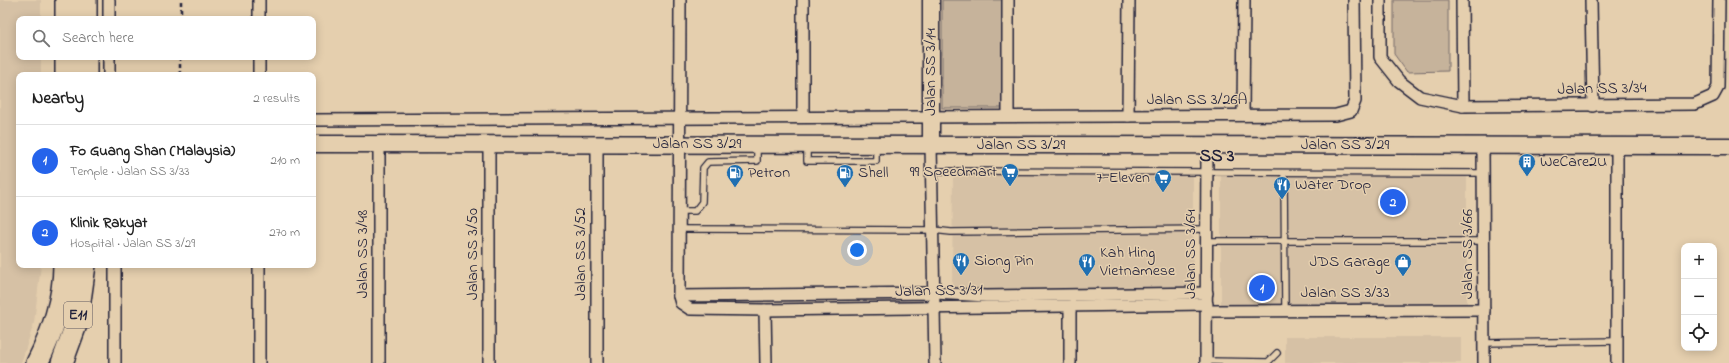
<!DOCTYPE html>
<meta charset="utf-8">
<style>
:root{--surface:#fff;--page:#f6f6f6;--text:#222;--muted:#767676;--line:#e0e0e0;--accent:#2563eb}
body{margin:0;font-family:"Indie Flower",sans-serif;background:var(--page);color:var(--text)}
.controls{position:absolute;right:12px;bottom:12px;display:grid;overflow:hidden;border-radius:8px;box-shadow:0 2px 10px #0003}
.controls button{width:36px;height:36px;display:grid;place-items:center;padding:0;border:0;border-bottom:1px solid var(--line);background:var(--surface);color:var(--text);font:20px sans-serif}
.you{position:absolute;left:857px;top:250px;width:14px;height:14px;margin:-10px;border:3px solid #fff;border-radius:50%;background:#1a73e8;box-shadow:0 0 0 6px #1a73e833}
.badge{display:grid;place-items:center;width:26px;height:26px;border-radius:50%;background:var(--accent);color:#fff;font-size:13px;font-weight:700}
.pin{position:absolute;translate:-50% -50%;border:2px solid #fff;box-shadow:0 1px 4px #0006}
.list{margin:0;padding:0;list-style:none}
h2{display:flex;justify-content:space-between;align-items:center;height:52px;margin:0;padding:0 16px;font-size:17px}
h2 small{font-size:13px;font-weight:400;color:var(--muted)}
.list li{display:grid;grid-template-columns:26px 1fr auto;gap:12px;align-items:center;box-sizing:border-box;height:72px;padding:0 16px;border-top:1px solid var(--line)}
.list b{display:block;font-size:15px;white-space:nowrap}
.list p{margin:0;font-size:13px;white-space:nowrap;color:var(--muted)}
.list em{font-size:13px;font-style:normal;color:var(--muted)}
.icon{flex:none;width:22px;height:22px;fill:none;stroke:currentColor;stroke-width:2;stroke-linecap:round;stroke-linejoin:round}
.map{position:relative;flex:none;width:1729px;height:363px;overflow:hidden}
.search{position:absolute;background:var(--surface);box-shadow:0 2px 10px #0003;left:16px;top:16px;width:300px;height:44px;display:flex;align-items:center;gap:10px;box-sizing:border-box;padding:0 14px;border-radius:8px;color:var(--muted);font-size:15px}
.panel{position:absolute;background:var(--surface);box-shadow:0 2px 10px #0003;left:16px;top:72px;width:300px;height:196px;border-radius:8px}
.map>svg:first-child{display:block}
</style>
<div class="map">
<svg width="1729" height="363" viewBox="0 0 1729 363">
<rect width="100%" height="100%" fill="#e5cfae"/>
<filter id="ink" filterUnits="userSpaceOnUse"><feTurbulence type="fractalNoise" baseFrequency=".025" numOctaves="2"/><feDisplacementMap in="SourceGraphic" scale="8" xChannelSelector="R" yChannelSelector="G"/><feConvolveMatrix kernelMatrix="1 2 1 2 8 2 1 2 1" color-interpolation-filters="sRGB"/></filter>
<g filter="url(#ink)">
<g fill="#d6c1a5">
<path d="M0 0H41V19H19V57H41V75H19V265H41L34 323 21 363H0Z"/>
<path d="M953 170 1193 171V290L952 289Z"/>
<path d="M1467 175V304L1221 305V176Z"/>
<rect x="1285" y="337" width="176" height="26"/>
</g>
<g fill="#c6b39b" stroke="#746a6b">
<rect x="942" y="0" width="61" height="108"/>
<path d="M1394 0H1448V71L1407 72 1394 54Z"/>
</g>
<g fill="none" stroke-linecap="round" stroke-linejoin="round">
<defs>
<g id="lane">
<path d="M807 145V161H876V147"/>
<path d="M932 171 1483 173"/>
<path d="M1284 173 1285 309"/>
<path d="M680 211H695L702 202 703 168 708 162 757 161V147"/>
<path d="M680 229 933 230 951 232 1207 229"/>
<path d="M1207 241H1484"/>
<path d="M1484 343 1617 341"/>
<path d="M1206 361 1268 362 1277 353"/>
</g>
<g id="street">
<path d="M259 0V19"/>
<path d="M680 0 679 296 681 303 690 309 765 310 1207 304"/>
<path d="M1008 0V116"/>
<path d="M1380 0V57L1399 81 1420 97 1463 106 1695 104 1713 96 1718 87 1719 0"/>
<path d="M1462 0 1463 106"/>
<path d="M1591 0 1593 106"/>
<path d="M109 19V0"/>
<path d="M259 57V75"/>
<path d="M109 75V57"/>
<path d="M1243 115 1244 0"/>
<path d="M1128 116 1129 0"/>
<path d="M803 117V0"/>
<path d="M313 120 1336 115 1351 111 1355 101 1354 0"/>
<path d="M597 144V363"/>
<path d="M931 145 935 363"/>
<path d="M1483 145 1484 363"/>
<path d="M115 265V363"/>
<path d="M679 296 935 293 986 296 1207 293"/>
<path d="M765 310 766 363"/>
<path d="M1207 311 1484 310"/>
<path d="M259 363V265"/>
<path d="M379 363V144"/>
<path d="M489 363V144"/>
<path d="M1070 363V306"/>
<path d="M1206 363 1207 145"/>
<path d="M1617 363V145"/>
</g>
<g id="secondary">
<path d="M931 0V145"/>
<path d="M313 144 1729 146"/>
</g>
<g id="highway">
<path d="M86 0V19"/>
<path d="M66 19V0"/>
<path d="M86 57V75"/>
<path d="M66 75V57"/>
<path d="M37 363C52 334 64 298 64 265"/>
<path d="M62 363 77 322 85 265"/>
</g>
</defs>
<use href="#lane" stroke="#22223b" stroke-width="8"/>
<use href="#street" stroke="#22223b" stroke-width="14"/>
<use href="#secondary" stroke="#22223b" stroke-width="19"/>
<use href="#highway" stroke="#22223b" stroke-width="24"/>
<g stroke="#22223b" stroke-width="2.5" stroke-dasharray="4 3" stroke-linecap="butt">
<path d="M181 19V0"/>
<path d="M180 75V57"/>
</g>
<use href="#lane" stroke="#e5cfae" stroke-width="5.5"/>
<use href="#street" stroke="#e5cfae" stroke-width="11"/>
<use href="#secondary" stroke="#e5cfae" stroke-width="16"/>
<use href="#highway" stroke="#e5cfae" stroke-width="21"/>
</g>
</g>
<defs>
<symbol id="building-pin" viewBox="-11 -11 22 30"><path d="M0 17L-7.5 6A9.5 9.5 0 1 1 7.5 6Z" fill="#1f6fb2" stroke="#e5cfae"/><path d="M-4-6H4V6H1V3H-1V6H-4ZM-2.5-4.3h1.7v1.8h-1.7ZM.8-4.3h1.7v1.8H.8ZM-2.5-1h1.7V.8h-1.7ZM.8-1h1.7V.8H.8Z" fill="#fff"/></symbol>
<symbol id="supermarket-pin" viewBox="-11 -11 22 30"><path d="M0 17L-7.5 6A9.5 9.5 0 1 1 7.5 6Z" fill="#1f6fb2" stroke="#e5cfae"/><path d="M-6-5.5h2.5l.6 2H6L4.5 2H-2.5L-4.4-4H-6ZM-1.5 3.2a1.3 1.3 0 1 0 .1 0ZM3 3.2a1.3 1.3 0 1 0 .1 0Z" fill="#fff"/></symbol>
<symbol id="fuel-pin" viewBox="-11 -11 22 30"><path d="M0 17L-7.5 6A9.5 9.5 0 1 1 7.5 6Z" fill="#1f6fb2" stroke="#e5cfae"/><path d="M-5.5-6h7V0h2V4h1.3V-2.5L3-4.5l.8-.8L6-3V5H2.5V1h-1V6h-7ZM-4.2-4.7v3.2H.2V-4.7Z" fill="#fff"/></symbol>
<symbol id="restaurant-pin" viewBox="-11 -11 22 30"><path d="M0 17L-7.5 6A9.5 9.5 0 1 1 7.5 6Z" fill="#1f6fb2" stroke="#e5cfae"/><path d="M-5-6h1v4h1v-4h1v4h1v-4h1v5L-1.5 .5V6h-2V.5L-5-1ZM5-6V6H3V1.5H1.5Q1.5-4 5-6Z" fill="#fff"/></symbol>
<symbol id="shop-pin" viewBox="-11 -11 22 30"><path d="M0 17L-7.5 6A9.5 9.5 0 1 1 7.5 6Z" fill="#1f6fb2" stroke="#e5cfae"/><path d="M-5-2.5h2.3a2.7 3.5 0 0 1 5.4 0H5L5.5 6h-11ZM-1.5-2.5h3a1.5 2.3 0 0 0-3 0Z" fill="#fff"/></symbol>
</defs>
<g fill-rule="evenodd">
<use href="#building-pin" x="1517" y="152" width="20" height="27"/>
<use href="#supermarket-pin" x="1000" y="162" width="20" height="27"/>
<use href="#fuel-pin" x="725" y="163" width="20" height="27"/>
<use href="#fuel-pin" x="835" y="163" width="20" height="27"/>
<use href="#supermarket-pin" x="1153" y="168" width="20" height="27"/>
<use href="#restaurant-pin" x="1272" y="175" width="20" height="27"/>
<use href="#restaurant-pin" x="951" y="251" width="20" height="27"/>
<use href="#restaurant-pin" x="1077" y="252" width="20" height="27"/>
<use href="#shop-pin" x="1393" y="252" width="20" height="27"/>
</g>
<g text-anchor="middle" dominant-baseline="central" stroke-width="3" stroke-linejoin="round" paint-order="stroke">
<rect fill="#e5cfae" stroke="#5c565e" stroke-width="1" x="64" y="302" width="28" height="26" rx="3"/>
<g font-size="15" font-weight="bold" fill="#22223b">
<text x="78" y="315">E11</text>
</g>
<g font-size="16" fill="#22223b" stroke="#e5cfae">
<text transform="translate(931 72) rotate(-90)">Jalan SS 3/14</text>
<text transform="translate(1602 89) rotate(-1)">Jalan SS 3/34</text>
<text x="1197" y="100">Jalan SS 3/26A</text>
<text x="697" y="144">Jalan SS 3/29</text>
<text x="1021" y="145">Jalan SS 3/29</text>
<text x="1345" y="145">Jalan SS 3/29</text>
<text transform="translate(363 254) rotate(-90)">Jalan SS 3/48</text>
<text transform="translate(473 254) rotate(-90)">Jalan SS 3/50</text>
<text transform="translate(581 254) rotate(-90)">Jalan SS 3/52</text>
<text transform="translate(1191 254) rotate(-90)">Jalan SS 3/64</text>
<text transform="translate(1468 254) rotate(-90)">Jalan SS 3/66</text>
<text transform="translate(939 291) rotate(-1)">Jalan SS 3/31</text>
<text x="1345" y="293">Jalan SS 3/33</text>
</g>
<g font-size="16" fill="#22223b" stroke="#e5cfae" text-anchor="start">
<text x="1540" y="162">WeCare2U</text>
<text x="997" y="172" text-anchor="end">99 Speedmart</text>
<text x="748" y="173">Petron</text>
<text x="858" y="173">Shell</text>
<text x="1150" y="178" text-anchor="end">7-Eleven</text>
<text x="1295" y="185">Water Drop</text>
<text x="1100" y="253">Kah Hing<tspan x="1100" dy="18">Vietnamese</tspan></text>
<text x="974" y="261">Siong Pin</text>
<text x="1390" y="262" text-anchor="end">JDS Garage</text>
</g>
<g font-size="18" font-weight="bold" fill="#22223b" stroke="#e5cfae">
<text x="1217" y="157">SS 3</text>
</g>
</g>
</svg>
<div class="controls">
<button>+</button>
<button>−</button>
<button><svg class="icon" aria-label="locate" viewBox="0 0 24 24"><circle cx="12" cy="12" r="6"/><path d="M12 2v4M12 18v4M2 12h4M18 12h4"/></svg></button>
</div>
<div class="you"></div>
<div class="pin badge" style="left:1262px;top:288px">1</div>
<div class="pin badge" style="left:1393px;top:202px">2</div>
<div class="search"><svg class="icon" aria-label="search" viewBox="0 0 24 24"><circle cx="10" cy="10" r="6"/><path d="M15 15l6 6"/></svg>Search here</div>
<section class="panel">
<h2>Nearby<small>2 results</small></h2>
<ul class="list">
<li><span class="badge">1</span><div><b>Fo Guang Shan (Malaysia)</b><p>Temple · Jalan SS 3/33</p></div><em>210 m</em></li>
<li><span class="badge">2</span><div><b>Klinik Rakyat</b><p>Hospital · Jalan SS 3/29</p></div><em>270 m</em></li>
</ul>
</section>
</div>
